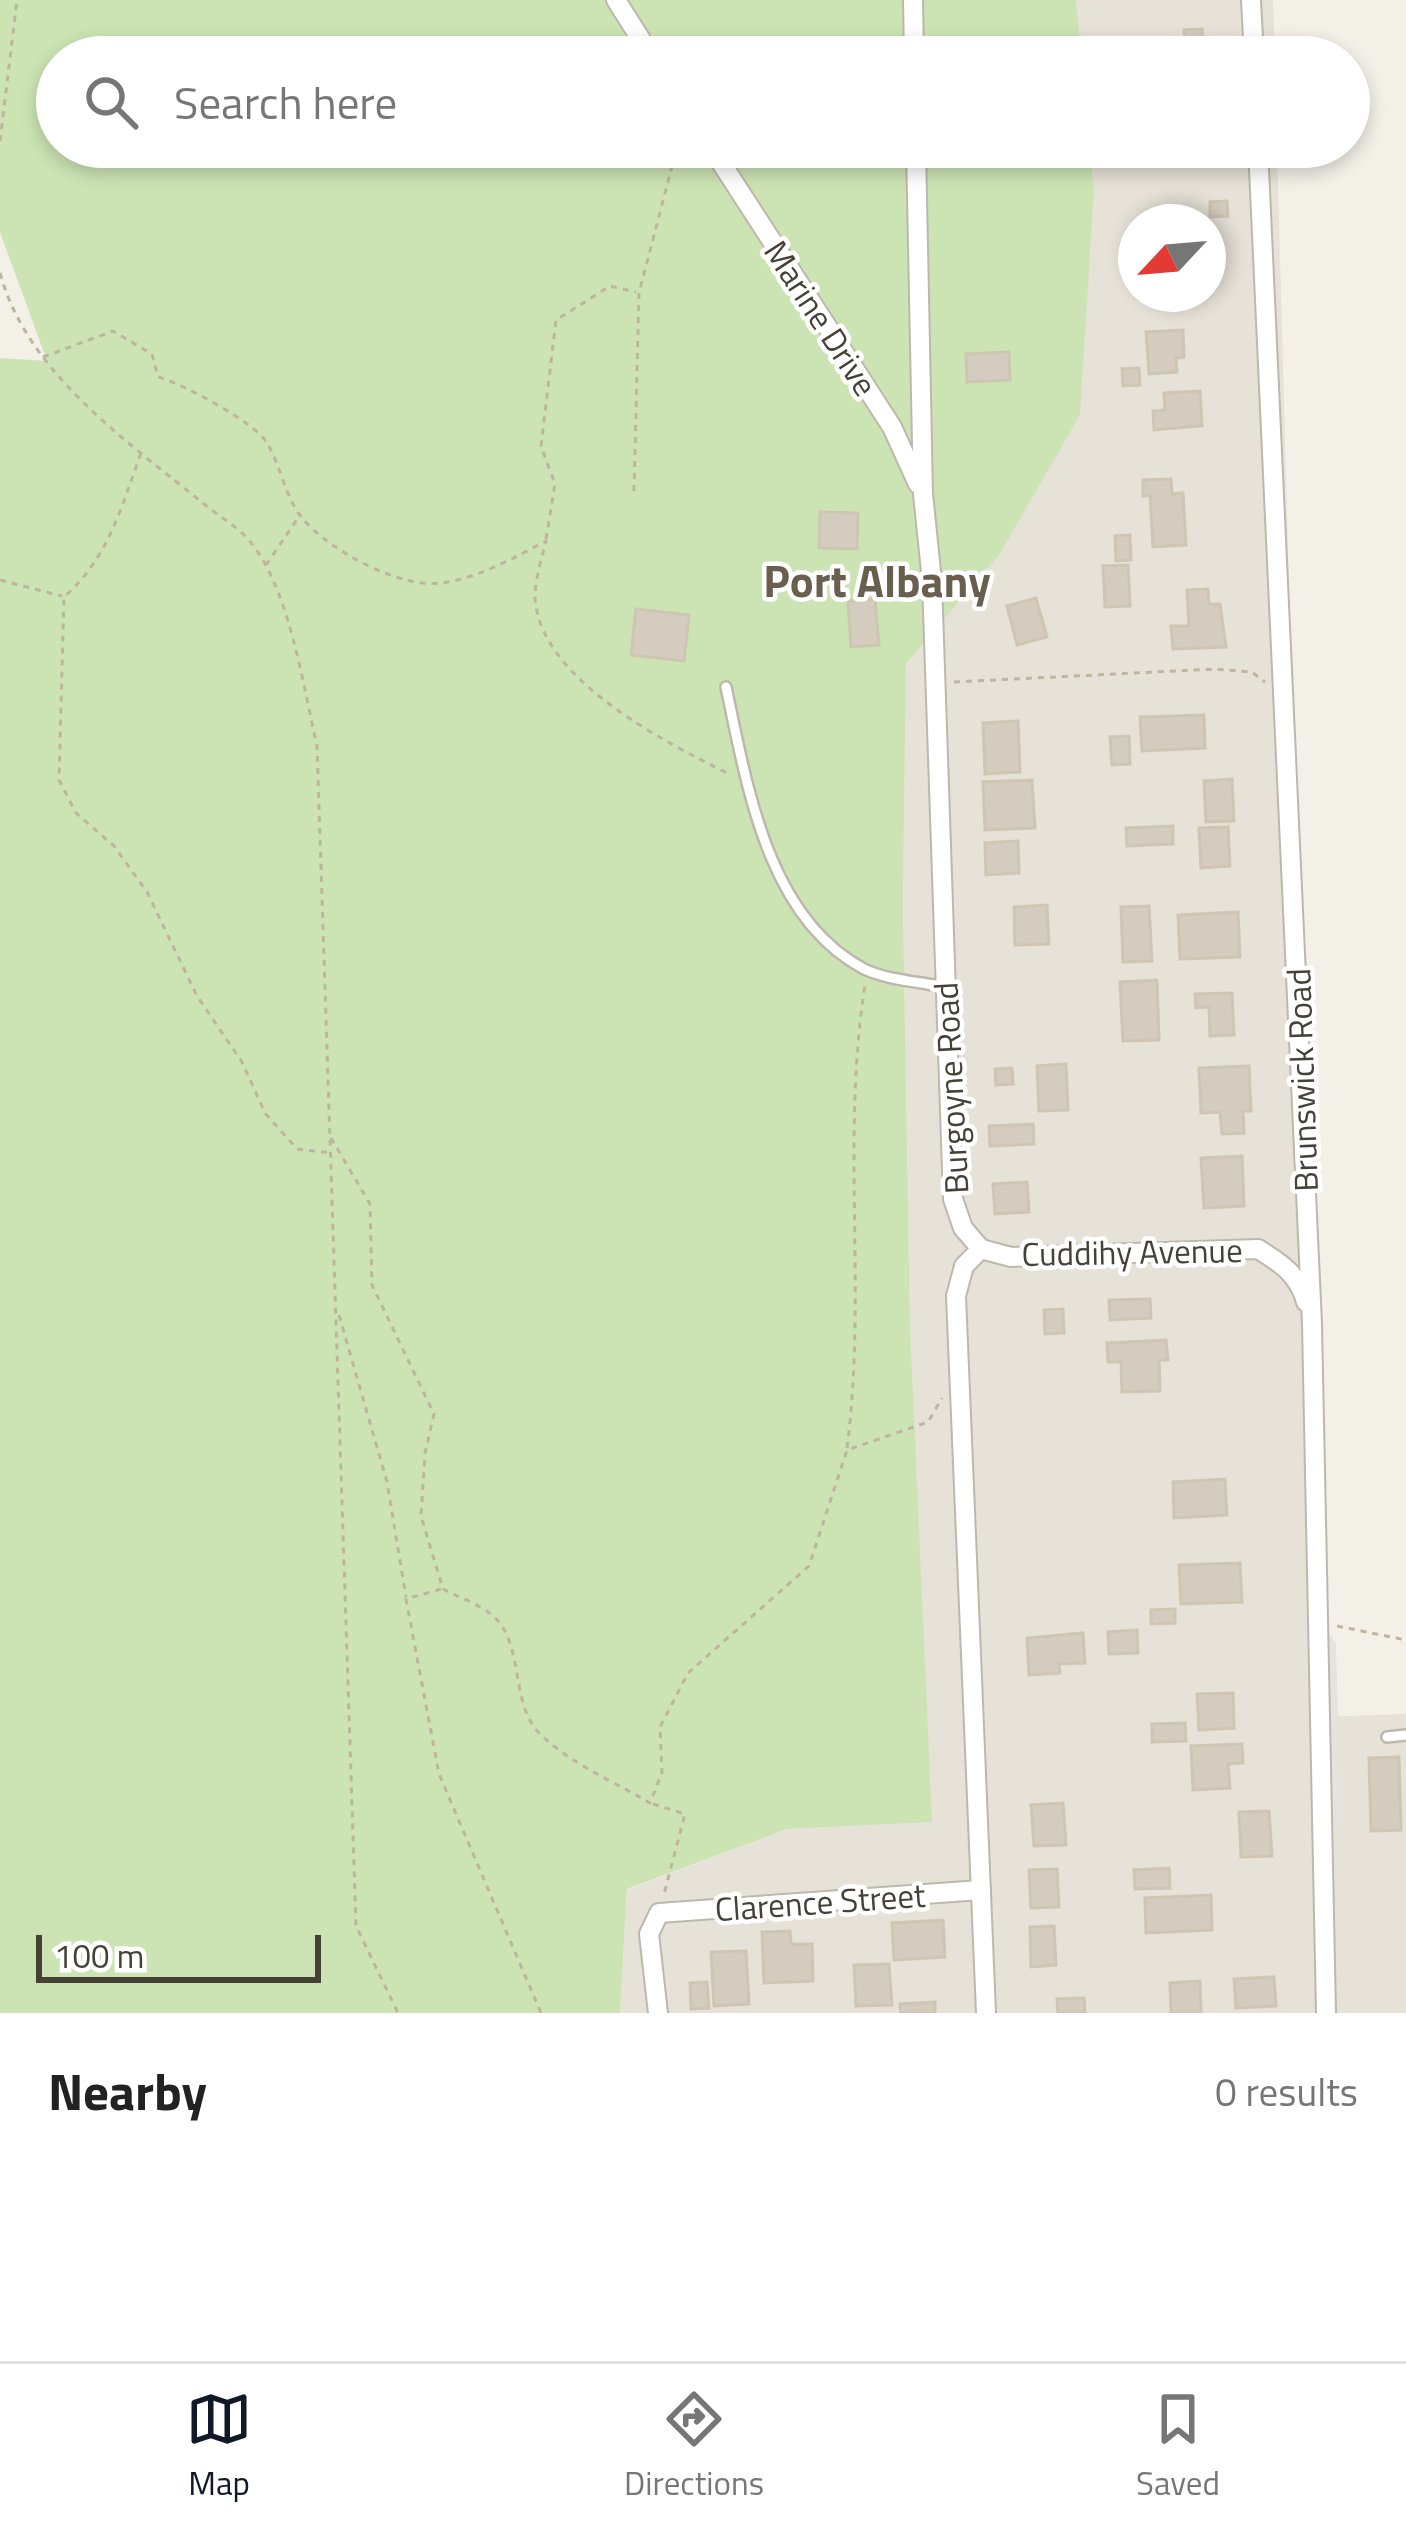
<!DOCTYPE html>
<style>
:root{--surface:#fff;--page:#f6f6f6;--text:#222;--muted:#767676;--line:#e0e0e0;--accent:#111827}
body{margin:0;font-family:"Titillium Web",sans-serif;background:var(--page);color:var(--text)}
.compass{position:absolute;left:1118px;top:204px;width:108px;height:108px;border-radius:50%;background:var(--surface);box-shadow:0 6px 18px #0003;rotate:244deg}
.scale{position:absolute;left:36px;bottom:30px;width:285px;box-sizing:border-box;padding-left:12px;border:6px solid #464137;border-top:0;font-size:33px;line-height:42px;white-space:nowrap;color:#464137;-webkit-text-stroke:9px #fff;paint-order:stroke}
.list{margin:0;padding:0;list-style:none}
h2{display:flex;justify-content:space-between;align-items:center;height:156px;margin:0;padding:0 48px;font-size:51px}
h2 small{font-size:39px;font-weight:400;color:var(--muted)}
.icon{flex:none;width:66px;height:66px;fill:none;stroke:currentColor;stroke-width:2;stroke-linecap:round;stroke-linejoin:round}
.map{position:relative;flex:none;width:1406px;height:2013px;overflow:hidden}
.search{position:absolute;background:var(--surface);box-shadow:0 6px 18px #0003;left:36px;right:36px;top:36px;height:132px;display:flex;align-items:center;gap:30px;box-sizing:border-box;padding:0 42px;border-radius:66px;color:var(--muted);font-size:45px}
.sheet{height:348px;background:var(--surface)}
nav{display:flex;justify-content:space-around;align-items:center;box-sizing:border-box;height:168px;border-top:3px solid var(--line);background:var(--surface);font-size:33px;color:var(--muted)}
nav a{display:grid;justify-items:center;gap:6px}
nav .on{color:var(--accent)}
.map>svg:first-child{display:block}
</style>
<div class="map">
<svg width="1406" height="2013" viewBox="0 0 1406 2013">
<rect width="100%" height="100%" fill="#f3f0e8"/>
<g fill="#e7e2d7" fill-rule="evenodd">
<path d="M1076 0H1273L1275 57H1082Z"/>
<path d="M1090 147H1277L1320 1717 1406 1714V2013H620L627 1890 787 1829 931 1821 910 1324 903 905 906 664 999 555 1094 190ZM1136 222H1208V294H1136Z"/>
</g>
<path fill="#cce4b4" d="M0 0H1076L1082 57H57V147H1090L1094 189 1080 415 999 555 906 664 903 905 910 1324 932 1822 787 1829 627 1889 620 2013H0V358L47 361 0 232Z"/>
<path fill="#e5e3e0" d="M1325 1629 1336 1643 1341 1826 1335 1832Z"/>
<g fill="#d4ccbf" stroke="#cec5b2" stroke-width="3">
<path d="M1202 29 1204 57H1157V49L1185 47 1184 30Z"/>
<path d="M1227 201 1228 216 1210 217V202Z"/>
<path d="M1183 330 1184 357 1176 358 1177 372 1149 374 1146 332Z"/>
<path d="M1009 352 1010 380 967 382 966 354Z"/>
<path d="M1139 368 1140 385 1123 386 1122 369Z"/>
<path d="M1200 391 1202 426 1154 430 1153 411 1165 410 1164 393Z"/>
<path d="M1171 479 1172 494 1183 493 1186 545 1153 547 1150 495 1143 496V480Z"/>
<path d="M820 512 858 513 857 549 819 548Z"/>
<path d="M1130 535 1131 560 1116 561 1115 536Z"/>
<path d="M1128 565 1130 606 1105 607 1103 566Z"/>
<path d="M1208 589 1209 604H1220L1226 647 1173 649 1171 626H1189L1187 590Z"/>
<path d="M1036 598 1047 637 1017 645 1007 606Z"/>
<path d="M875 599 879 645 851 647 848 601Z"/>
<path d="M636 609 689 615 684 661 631 655Z"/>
<path d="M1204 715 1205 748 1142 751 1140 717Z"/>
<path d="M1018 721 1020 772 985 774 983 723Z"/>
<path d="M1129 736 1130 764 1112 765 1110 737Z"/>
<path d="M1232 779 1234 821 1206 822 1204 781Z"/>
<path d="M1032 780 1035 828 985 830 983 782Z"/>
<path d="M1173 826V844L1127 846 1126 828Z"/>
<path d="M1228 827 1230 866 1201 868 1199 828Z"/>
<path d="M1018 841 1019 873 986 875 985 843Z"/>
<path d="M1047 905 1049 944 1015 945 1014 907Z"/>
<path d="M1149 906 1152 961 1123 962 1121 907Z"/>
<path d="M1238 912 1240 957 1180 959 1178 915Z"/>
<path d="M1157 980 1159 1040 1123 1041 1120 982Z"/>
<path d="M1232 993 1234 1035 1210 1036 1209 1007 1196 1008 1195 994Z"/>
<path d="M1066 1064 1068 1110 1039 1111 1037 1066Z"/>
<path d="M1249 1066 1251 1111H1243L1244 1133 1222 1134 1220 1112 1201 1113 1199 1068Z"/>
<path d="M1012 1068 1013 1084 996 1085 995 1069Z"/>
<path d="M1033 1124 1034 1144 990 1146 989 1126Z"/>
<path d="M1242 1156 1244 1206 1204 1208 1201 1158Z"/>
<path d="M1027 1182 1029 1212 995 1214 993 1184Z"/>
<path d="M1150 1299 1151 1318 1110 1320 1109 1300Z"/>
<path d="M1063 1309 1064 1333 1045 1334 1044 1310Z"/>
<path d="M1166 1340 1168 1360H1159L1160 1391 1122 1392 1121 1362H1108L1107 1343Z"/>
<path d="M1225 1479 1227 1515 1174 1518 1173 1482Z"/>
<path d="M1240 1563 1242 1602 1181 1604 1179 1565Z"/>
<path d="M1175 1609V1623L1151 1624V1610Z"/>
<path d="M1137 1630 1138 1653 1109 1654 1108 1632Z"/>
<path d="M1083 1633 1085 1663 1059 1664 1060 1673 1029 1675 1027 1638Z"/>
<path d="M1233 1693 1234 1728 1199 1730 1197 1694Z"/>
<path d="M1185 1723 1186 1741 1152 1742V1724Z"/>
<path d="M1242 1744 1243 1763 1228 1764 1230 1788 1193 1790 1191 1746Z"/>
<path d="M1399 1757 1401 1830 1371 1831 1369 1758Z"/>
<path d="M1063 1803 1066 1845 1034 1846 1031 1805Z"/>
<path d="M1269 1811 1272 1856 1241 1857 1239 1812Z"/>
<path d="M1169 1868 1170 1888 1135 1889 1134 1870Z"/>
<path d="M1057 1869 1059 1907 1031 1908 1029 1870Z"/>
<path d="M1211 1895 1212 1930 1146 1933 1145 1898Z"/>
<path d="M943 1920 945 1957 894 1960 892 1923Z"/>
<path d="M1054 1926 1056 1965 1031 1967 1030 1927Z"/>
<path d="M790 1931 791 1944H812L813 1981 764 1983 762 1932Z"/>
<path d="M746 1951 749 2004 714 2006 711 1952Z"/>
<path d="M889 1964 892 2005 856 2006 854 1965Z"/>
<path d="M1274 1977 1276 2006 1236 2008 1234 1979Z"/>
<path d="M1200 1981 1201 2013H1171L1170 1983Z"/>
<path d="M707 1982 709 2008 691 2009 690 1983Z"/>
<path d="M1084 1998 1085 2013H1058L1057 1999Z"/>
<path d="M935 2002V2013H901L900 2004Z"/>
</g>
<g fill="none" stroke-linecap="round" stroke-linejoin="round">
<defs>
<g id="service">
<path d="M726 687C747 785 767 918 864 969 887 980 921 982 945 987"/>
<path d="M1387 1737 1406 1735"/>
</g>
<g id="minor">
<path d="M616 0 652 57"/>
<path d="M913 0 914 57"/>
<path d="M1251 0 1254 57"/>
<path d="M711 147 892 427 918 484"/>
<path d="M916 147 923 494 932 581 953 1199 963 1228 981 1249"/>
<path d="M1258 147 1312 1324 1326 2013"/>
<path d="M981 1249 964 1266 956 1296 986 2013"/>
<path d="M981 1249 1011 1257 1258 1249C1281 1263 1299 1275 1306 1302"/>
<path d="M658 2013 649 1934 659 1913 981 1890"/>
</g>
</defs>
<use href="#service" stroke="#beb8ac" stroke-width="14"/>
<use href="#minor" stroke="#beb8ac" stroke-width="22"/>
<g stroke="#bfb49e" stroke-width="3" stroke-dasharray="6 6" stroke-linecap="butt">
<path d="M0 141 17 0"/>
<path d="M0 273C27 373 127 441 204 504 217 515 235 525 247 538 289 584 303 686 317 746L356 1926 398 2013"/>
<path d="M43 357 113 331 152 354 158 377C181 383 255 422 267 443 281 466 285 498 303 519 329 550 400 589 442 583 478 578 514 558 546 541 542 558 535 579 535 597 539 679 665 742 729 774"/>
<path d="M141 453C121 508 109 557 64 597L59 780 76 813 114 846 147 892 197 996 242 1062 265 1113 297 1149 331 1153"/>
<path d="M634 491 639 293 677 147"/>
<path d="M546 539 555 484 541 446 556 320 610 286 636 292"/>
<path d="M266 565 298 518"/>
<path d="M0 580 62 596"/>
<path d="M954 682 1215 669 1252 672 1265 682"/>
<path d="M331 1138 370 1204 372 1285 434 1414 425 1453 421 1516 443 1589C458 1597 479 1604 492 1615 525 1642 509 1703 540 1734 571 1764 613 1781 650 1803L662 1773 660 1727 688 1673 809 1566 847 1450 928 1422 942 1398"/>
<path d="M339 1315 387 1482 406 1597"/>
<path d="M847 1448C867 1295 841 1137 865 985"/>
<path d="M441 1589 406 1599 439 1774 541 2013"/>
<path d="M1337 1626 1406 1640"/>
<path d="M653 1804 685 1814 664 1894"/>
</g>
<use href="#service" stroke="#fff" stroke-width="9"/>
<use href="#minor" stroke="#fff" stroke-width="18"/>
</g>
<g text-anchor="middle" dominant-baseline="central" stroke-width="9" stroke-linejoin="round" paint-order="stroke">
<g font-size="33" fill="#464137" stroke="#fff">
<text transform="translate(821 318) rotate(57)">Marine Drive</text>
<text transform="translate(1302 1080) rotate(-92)">Brunswick Road</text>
<text transform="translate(951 1088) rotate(-93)">Burgoyne Road</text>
<text transform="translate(1132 1252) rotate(-1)">Cuddihy Avenue</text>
<text transform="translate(820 1902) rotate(-4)">Clarence Street</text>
</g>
<g font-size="45" font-weight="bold" fill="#685f4f" stroke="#fff">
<text x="877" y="580">Port Albany</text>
</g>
</g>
</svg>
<svg class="compass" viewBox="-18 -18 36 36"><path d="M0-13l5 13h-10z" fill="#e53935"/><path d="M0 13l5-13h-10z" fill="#767676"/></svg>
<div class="scale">100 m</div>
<div class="search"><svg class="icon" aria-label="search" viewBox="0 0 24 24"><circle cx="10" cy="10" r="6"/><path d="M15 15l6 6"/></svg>Search here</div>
</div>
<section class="sheet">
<h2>Nearby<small>0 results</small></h2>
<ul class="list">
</ul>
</section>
<nav>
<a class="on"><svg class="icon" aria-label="map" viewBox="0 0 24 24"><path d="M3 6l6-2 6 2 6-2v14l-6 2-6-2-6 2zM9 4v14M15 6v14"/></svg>Map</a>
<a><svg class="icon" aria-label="directions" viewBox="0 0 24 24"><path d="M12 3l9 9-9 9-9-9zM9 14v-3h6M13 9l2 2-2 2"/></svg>Directions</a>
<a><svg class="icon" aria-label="saved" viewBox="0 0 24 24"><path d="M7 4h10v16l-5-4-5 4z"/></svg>Saved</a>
</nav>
